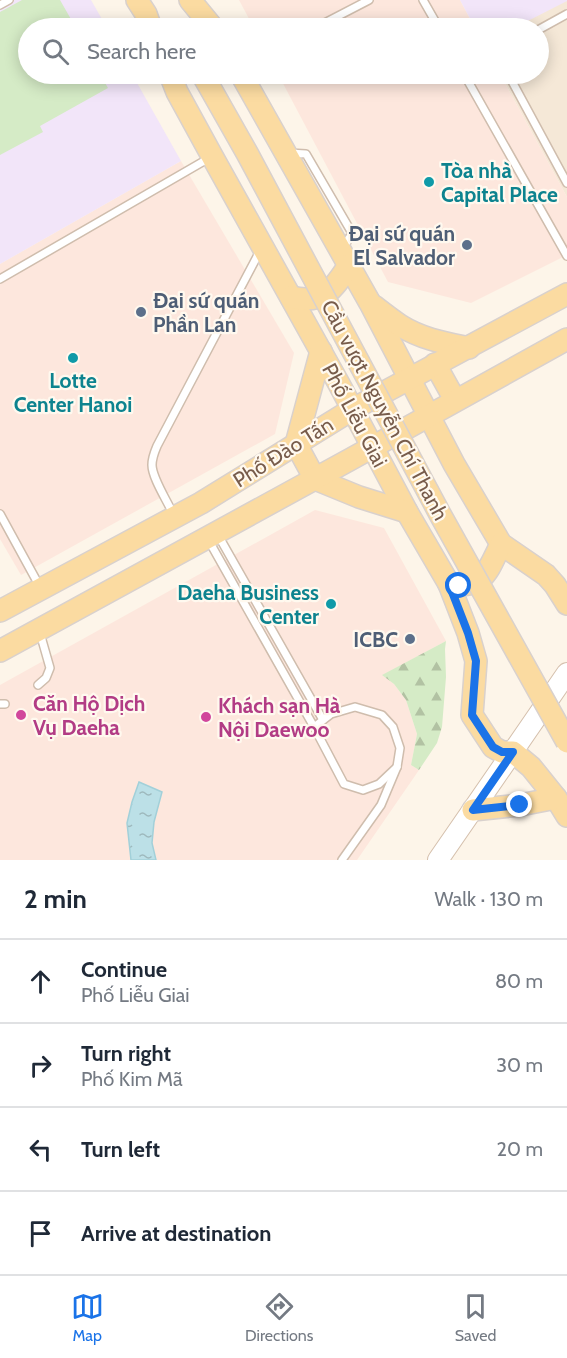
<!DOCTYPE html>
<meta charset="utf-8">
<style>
:root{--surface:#fff;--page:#f6f6f7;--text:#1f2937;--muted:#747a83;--line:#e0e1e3;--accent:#1a73e8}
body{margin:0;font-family:Cabin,sans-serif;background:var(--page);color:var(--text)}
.stop{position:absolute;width:18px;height:18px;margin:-14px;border:4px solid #1a73e8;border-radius:50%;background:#fff}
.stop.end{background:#1a73e8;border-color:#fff;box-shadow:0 2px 6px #0008}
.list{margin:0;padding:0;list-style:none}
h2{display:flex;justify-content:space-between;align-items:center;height:78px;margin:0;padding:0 24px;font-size:26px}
h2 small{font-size:20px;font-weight:400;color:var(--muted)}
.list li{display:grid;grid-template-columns:39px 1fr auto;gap:18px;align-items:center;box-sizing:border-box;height:84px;padding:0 24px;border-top:2px solid var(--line)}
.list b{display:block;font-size:22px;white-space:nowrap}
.list p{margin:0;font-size:20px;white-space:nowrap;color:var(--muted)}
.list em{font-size:20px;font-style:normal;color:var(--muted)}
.icon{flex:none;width:33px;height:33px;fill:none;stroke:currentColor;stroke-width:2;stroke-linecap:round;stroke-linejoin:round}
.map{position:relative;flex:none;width:567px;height:860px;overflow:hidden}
.search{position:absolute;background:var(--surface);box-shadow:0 3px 15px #0003;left:18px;right:18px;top:18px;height:66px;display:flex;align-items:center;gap:15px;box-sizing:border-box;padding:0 21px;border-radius:33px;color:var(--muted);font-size:22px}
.sheet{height:414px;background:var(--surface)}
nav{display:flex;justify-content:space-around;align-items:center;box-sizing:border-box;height:84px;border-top:2px solid var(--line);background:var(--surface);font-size:16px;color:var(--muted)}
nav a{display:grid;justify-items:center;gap:3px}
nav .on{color:var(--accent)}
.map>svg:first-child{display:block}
</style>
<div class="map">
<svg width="567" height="860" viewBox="0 0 567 860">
<defs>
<pattern id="forest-firs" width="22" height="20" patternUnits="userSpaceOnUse" patternTransform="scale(1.5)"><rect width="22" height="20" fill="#d5ebc6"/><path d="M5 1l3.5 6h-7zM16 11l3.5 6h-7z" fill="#b2c2a3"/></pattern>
<pattern id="water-ripples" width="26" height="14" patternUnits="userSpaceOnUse" patternTransform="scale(1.5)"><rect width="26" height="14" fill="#bce0e7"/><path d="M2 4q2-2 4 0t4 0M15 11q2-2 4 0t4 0" fill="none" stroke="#9eb9bd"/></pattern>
</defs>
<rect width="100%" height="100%" fill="#fdf5e9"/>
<path fill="#f5e8d7" d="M567 0V197L500 74H538V28H475Z"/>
<g fill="#fde7dd">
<path d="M239 0H460L475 28H254Z"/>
<path d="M278 74H500L567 197V255L471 303 388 282Z"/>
<path d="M181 161 294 353 275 434 21 575 0 539V264Z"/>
<path d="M315 510 384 528 446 641 383 675 394 684 406 700 417 734 411 765 419 770 357 860H0V685Z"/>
</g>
<g fill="#f2e5f9">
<path d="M0 0H91L107 28H28V74H132L181 161 0 264Z"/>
<path d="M460 0H567V1L514 28H475Z"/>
</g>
<path fill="url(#forest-firs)" d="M446 641 445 649 446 677 442 727 437 743 419 770 411 765 417 734 406 700 394 684 382 675Z"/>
<path fill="#d5ebc6" d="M22 0H60L76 28H28V74H100L108 88 40 126 43 132 0 155V12Z"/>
<path fill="url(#water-ripples)" stroke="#a2d0d9" stroke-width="1.5" d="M139 782 162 792 154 822 152 843 156 860H131L127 823 132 802Z"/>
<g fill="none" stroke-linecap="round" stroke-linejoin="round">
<defs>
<g id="lane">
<path d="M423 0 439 28"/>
<path d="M0 5 9 0"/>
<path d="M315 28 369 0"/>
<path d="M538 30 567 14"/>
<path d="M464 74 567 256"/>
<path d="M508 74 567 183"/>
<path d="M289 153 306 154 352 233 344 247"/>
<path d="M0 279 211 157"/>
<path d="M0 514 40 587"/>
<path d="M173 514C168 502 152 478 152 465 152 459 154 453 157 446L260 251"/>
<path d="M218 535 323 720"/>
<path d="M209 541 314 727 344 784 363 790 379 784 397 767"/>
<path d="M38 685 46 678 50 668 40 633"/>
<path d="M0 704H5"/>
<path d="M314 727 331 714 355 707 382 715 393 727 400 748 397 767 381 805 342 860"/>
</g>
<path id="secondary" d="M438 860 567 673"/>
<g id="primary">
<path d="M137 0 146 14 151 28"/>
<path d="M190 0 213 28"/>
<path d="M170 74 177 92 212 156 339 384 407 512 449 584 468 633 476 661 472 715 493 747 502 752H513L531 767 556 798 567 816"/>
<path d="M241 74 370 303 454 464 501 544 546 575 555 585 567 604"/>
<path d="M291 297C323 305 333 290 349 265"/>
<path d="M374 306C383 313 392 320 401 326 422 339 445 343 469 348"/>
<path d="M321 351 296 444 315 479 359 497 407 512"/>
<path d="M435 364 455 400"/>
<path d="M449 584C484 590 488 570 501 544"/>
<path d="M0 611 201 503 353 409 567 294"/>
<path d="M0 651 351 459 567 339"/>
<path d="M473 810 520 805 556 798"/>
</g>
</defs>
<use href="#lane" stroke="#cfbdad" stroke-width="10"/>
<use href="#secondary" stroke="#d5c0ad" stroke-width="22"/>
<use href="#primary" stroke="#d9d1cd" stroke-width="24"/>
<use href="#lane" stroke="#fff" stroke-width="7"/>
<use href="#secondary" stroke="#fff" stroke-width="20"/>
<use href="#primary" stroke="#fbdba1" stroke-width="21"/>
<defs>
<path id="primary-bridge" d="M204 77 247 153 441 516 567 742"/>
</defs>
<use href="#primary-bridge" stroke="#d9d1cd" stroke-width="24" stroke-linecap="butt"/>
<use href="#primary-bridge" stroke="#fbdba1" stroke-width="21"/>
</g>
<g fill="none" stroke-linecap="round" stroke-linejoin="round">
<path stroke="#1a73e8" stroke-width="8" d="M459 586 449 584 468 633 476 661 472 715 493 747 502 752H513L473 810 520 805"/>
</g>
<g fill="#0f9aa8" stroke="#fff9ef" stroke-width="2">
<circle cx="429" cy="182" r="6"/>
<circle cx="73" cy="358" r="6"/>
<circle cx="331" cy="604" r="6"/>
</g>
<g fill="#5c6f8a" stroke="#fff9ef" stroke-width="2">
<circle cx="467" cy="245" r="6"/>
<circle cx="141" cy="312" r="6"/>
<circle cx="410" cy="639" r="6"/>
</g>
<g fill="#d1479c" stroke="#fff9ef" stroke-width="2">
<circle cx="21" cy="715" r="6"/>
<circle cx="206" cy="717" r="6"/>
</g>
<g text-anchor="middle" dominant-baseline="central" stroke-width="4.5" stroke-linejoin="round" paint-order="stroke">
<g font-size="21" font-weight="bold" fill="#0d838f" stroke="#fff9ef" text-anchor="start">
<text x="441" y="170">Tòa nhà<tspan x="441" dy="24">Capital Place</tspan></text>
<text x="73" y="380" text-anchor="middle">Lotte<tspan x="73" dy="24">Center Hanoi</tspan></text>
<text x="319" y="592" text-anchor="end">Daeha Business<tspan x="319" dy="24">Center</tspan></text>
</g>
<g font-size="21" font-weight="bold" fill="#4e5e75" stroke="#fff9ef" text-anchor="end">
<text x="455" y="233">Đại sứ quán<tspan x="455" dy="24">El Salvador</tspan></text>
<text x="153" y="300" text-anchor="start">Đại sứ quán<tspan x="153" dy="24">Phần Lan</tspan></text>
<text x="398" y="639">ICBC</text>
</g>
<g font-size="21" fill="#785c4b" stroke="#fff9ef">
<text transform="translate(385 410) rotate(62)">Cầu vượt Nguyễn Chí Thanh</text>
<text transform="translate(355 415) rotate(62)">Phố Liễu Giai</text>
<text transform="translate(283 452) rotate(-32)">Phố Đào Tấn</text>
</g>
<g font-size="21" font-weight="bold" fill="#b23c85" stroke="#fff9ef" text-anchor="start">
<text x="33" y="703">Căn Hộ Dịch<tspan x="33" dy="24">Vụ Daeha</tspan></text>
<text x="218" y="705">Khách sạn Hà<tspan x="218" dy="24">Nội Daewoo</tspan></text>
</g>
</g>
</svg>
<div class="stop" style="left:459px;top:586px"></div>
<div class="stop end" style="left:520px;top:805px"></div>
<div class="search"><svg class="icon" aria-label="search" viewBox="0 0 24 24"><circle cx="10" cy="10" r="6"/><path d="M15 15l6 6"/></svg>Search here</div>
</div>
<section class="sheet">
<h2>2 min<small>Walk · 130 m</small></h2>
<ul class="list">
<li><svg class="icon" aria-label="ahead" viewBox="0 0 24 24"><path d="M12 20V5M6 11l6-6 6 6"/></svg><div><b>Continue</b><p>Phố Liễu Giai</p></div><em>80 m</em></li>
<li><svg class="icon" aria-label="right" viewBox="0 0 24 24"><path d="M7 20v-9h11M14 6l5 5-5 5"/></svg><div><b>Turn right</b><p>Phố Kim Mã</p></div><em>30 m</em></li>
<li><svg class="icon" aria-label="left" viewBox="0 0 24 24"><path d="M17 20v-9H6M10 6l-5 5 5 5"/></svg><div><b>Turn left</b></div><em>20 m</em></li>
<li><svg class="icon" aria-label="arrive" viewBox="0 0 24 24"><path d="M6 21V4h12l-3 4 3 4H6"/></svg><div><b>Arrive at destination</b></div></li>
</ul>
</section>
<nav>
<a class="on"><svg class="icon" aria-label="map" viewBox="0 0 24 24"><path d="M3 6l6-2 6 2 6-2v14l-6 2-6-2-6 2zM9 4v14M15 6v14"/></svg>Map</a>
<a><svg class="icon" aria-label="directions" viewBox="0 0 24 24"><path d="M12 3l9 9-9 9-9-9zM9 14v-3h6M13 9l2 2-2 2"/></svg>Directions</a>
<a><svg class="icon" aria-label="saved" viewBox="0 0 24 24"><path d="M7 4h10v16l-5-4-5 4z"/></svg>Saved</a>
</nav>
